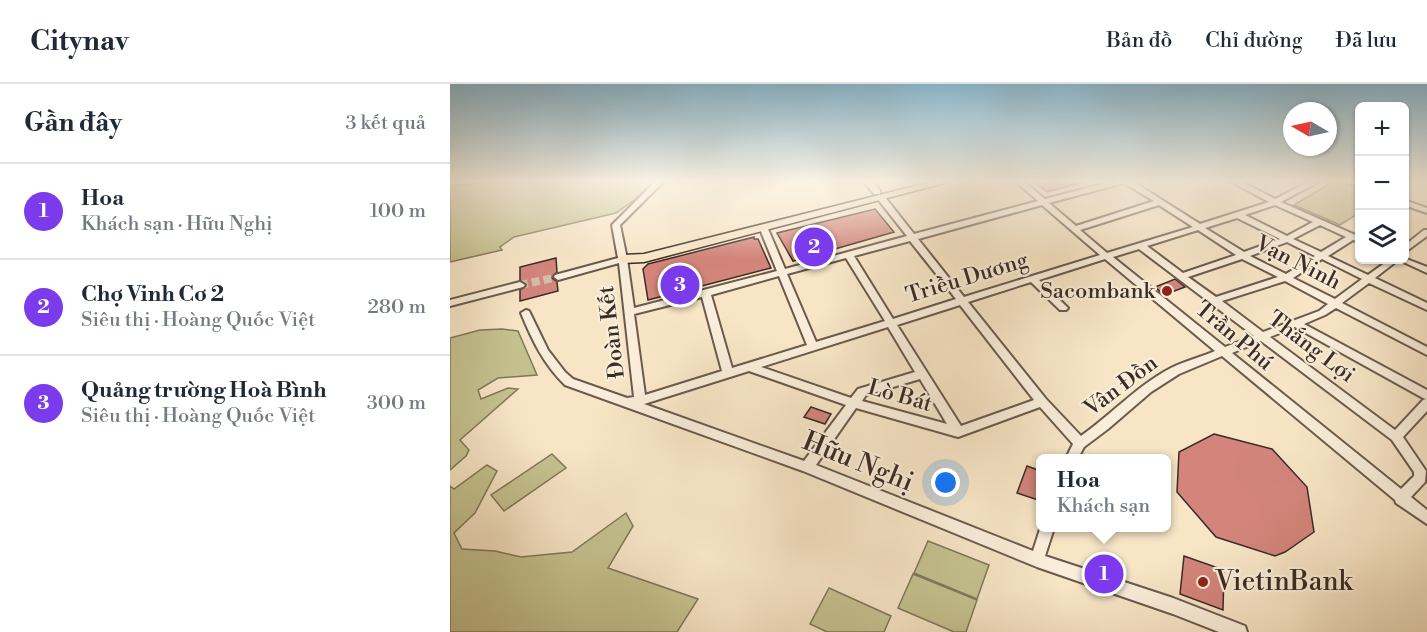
<!DOCTYPE html>
<html lang="vi">
<meta charset="utf-8">
<style>
:root{--surface:#fff;--page:#f6f6f7;--text:#1f2937;--muted:#747a83;--line:#e0e1e3;--accent:#7c3aed}
body{margin:0;font-family:"Libre Bodoni",serif;background:var(--page);color:var(--text)}
.controls{position:absolute;right:18px;top:18px;display:grid;overflow:hidden;border-radius:9px;box-shadow:0 2px 4px #0004}
.controls button{width:54px;height:54px;display:grid;place-items:center;padding:0;border:0;border-bottom:2px solid var(--line);background:var(--surface);color:var(--text);font:30px sans-serif}
.compass{position:absolute;left:833px;top:18px;width:54px;height:54px;border-radius:50%;background:var(--surface);box-shadow:0 2px 4px #0004;rotate:279deg}
.you{position:absolute;left:496px;top:399px;width:21px;height:21px;margin:-15px;border:4px solid #fff;border-radius:50%;background:#1a73e8;box-shadow:0 0 0 9px #1a73e833}
.badge{display:grid;place-items:center;width:39px;height:39px;border-radius:50%;background:var(--accent);color:#fff;font-size:20px;font-weight:700}
.pin{position:absolute;translate:-50% -50%;border:3px solid #fff;box-shadow:0 2px 6px #0006}
.popup{position:absolute;left:586px;top:370px;width:135px;height:78px;box-sizing:border-box;display:grid;place-content:center;border-radius:9px;background:var(--surface);filter:drop-shadow(0 2px 4px #0005);font-size:20px;white-space:nowrap;color:var(--muted)}
.popup b{font-size:22px;color:var(--text)}
.popup::after{content:'';position:absolute;left:50%;top:100%;margin-left:-12px;border:12px solid transparent;border-top-color:var(--surface)}
.list{margin:0;padding:0;list-style:none}
h2{display:flex;justify-content:space-between;align-items:center;height:78px;margin:0;padding:0 24px;font-size:26px}
h2 small{font-size:20px;font-weight:400;color:var(--muted)}
.list li{display:grid;grid-template-columns:39px 1fr auto;gap:18px;align-items:center;box-sizing:border-box;height:96px;padding:0 24px;border-top:2px solid var(--line)}
.list b{display:block;font-size:22px;white-space:nowrap}
.list p{margin:0;font-size:20px;white-space:nowrap;color:var(--muted)}
.list em{font-size:20px;font-style:normal;color:var(--muted)}
.icon{flex:none;width:33px;height:33px;fill:none;stroke:currentColor;stroke-width:2;stroke-linecap:round;stroke-linejoin:round}
.map{position:relative;flex:none;width:977px;height:548px;overflow:hidden}
header{display:flex;align-items:center;gap:36px;box-sizing:border-box;height:84px;padding:0 30px;background:var(--surface);border-bottom:2px solid var(--line)}
header strong{font-size:28px}
nav{display:flex;gap:33px;margin-inline-start:auto;font-size:21px}
main{display:flex}
aside{flex:1;background:var(--surface)}
.map>svg:first-child{display:block}
</style>
<header>
<strong>Citynav</strong>
<nav><a>Bản đồ</a><a>Chỉ đường</a><a>Đã lưu</a></nav>
</header>
<main>
<aside>
<h2>Gần đây<small>3 kết quả</small></h2>
<ul class="list">
<li><span class="badge">1</span><div><b>Hoa</b><p>Khách sạn · Hữu Nghị</p></div><em>100 m</em></li>
<li><span class="badge">2</span><div><b>Chợ Vinh Cơ 2</b><p>Siêu thị · Hoàng Quốc Việt</p></div><em>280 m</em></li>
<li><span class="badge">3</span><div><b>Quảng trường Hoà Bình</b><p>Siêu thị · Hoàng Quốc Việt</p></div><em>300 m</em></li>
</ul>
</aside>
<div class="map">
<svg width="977" height="548" viewBox="0 0 977 548">
<rect width="100%" height="100%" fill="#f7e5c6"/>
<filter id="stains"><feTurbulence type="fractalNoise" baseFrequency=".00333" numOctaves="4"/><feColorMatrix values="0 0 0 0 .2 0 0 0 0 .09 0 0 0 0 .02 0 0 0 .5 -.17"/></filter>
<radialGradient id="worn" r=".72"><stop offset=".6" stop-color="#630" stop-opacity="0"/><stop offset="1" stop-color="#630" stop-opacity=".3"/></radialGradient>
<g fill="#c5c290" stroke="#80775b" stroke-width="1.5">
<path d="M0 97H204L187 114 166 129 64 153 50 163 52 166 0 178Z"/>
<path d="M884 97 909 105V129L890 141 844 121Z"/>
<path d="M52 245 68 247 87 291 48 294 28 306 31 315 58 304 68 305 10 356 19 366 16 372 0 386V254L30 246Z"/>
<path d="M102 370 116 384 54 427 41 411Z"/>
<path d="M37 381 47 387 25 429 4 449 12 465 45 467 71 473 122 468 176 429 183 442 158 484 248 515 227 548H0V402L4 405Z"/>
<path d="M478 457 539 481 527 515 464 489Z"/>
<path d="M463 490 527 516 516 548H504L448 524Z"/>
<path d="M379 504 441 532 434 548H377L360 540Z"/>
</g>
<g fill="#d3857b" stroke="#3b2c26" stroke-width="1.5">
<path d="M583 97H630V99L597 108Z"/>
<path d="M425 125 444 148 343 177 327 149Z"/>
<path d="M304 153V155H308L321 184 198 216 193 185 198 180Z"/>
<path d="M106 174 107 188 102 194 107 198 108 207 70 217V206L77 201 70 196V183Z"/>
<path d="M725 195 735 203 714 211 705 203Z"/>
<path d="M361 323 381 330 375 340 354 333Z"/>
<path d="M764 350 822 365 857 403 864 448 835 468 825 472 766 453 727 408 729 368Z"/>
<path d="M577 382 591 387V417L567 409Z"/>
<path d="M734 472 774 486 773 526 730 510Z"/>
</g>
<g fill="none" stroke-linecap="round" stroke-linejoin="round">
<path stroke="#d1c0a6" stroke-width="8" stroke-dasharray="8 4" stroke-linecap="butt" d="M70 201 108 193"/>
<defs>
<g id="minor">
<path d="M0 97H29L25 99 0 101Z"/>
<path d="M206 97H214L170 141 177 175 184 224 327 187 310 145 311 143H314L318 145 335 185 457 152 427 114 431 112H434L464 150 588 117 565 97H573L595 115 664 97H682L750 140 819 118 780 97H790L825 115 860 97H870L831 118 910 153V158L903 156 878 172 918 191 939 176H948L925 194 977 219V226L919 199 892 219 977 263V271L886 224 875 231 854 240 977 306V327L953 353 976 387 975 398 961 413 977 426V440L946 419 945 416 772 272 729 290 701 308 658 345 634 363 628 374H616L623 360 590 323 508 353 406 324 366 381 583 467 591 442V444H604L595 472 723 514 795 542 797 548H769L723 530 587 483 353 387 115 301C94 281 82 256 71 229L76 226 79 227 98 266 115 288 123 295 177 314 184 313 169 179 108 196 104 193 105 191 168 174 162 141ZM674 99 704 117 626 142 599 119ZM592 121 650 171 514 213 468 155ZM709 121 743 143 657 169 630 146ZM825 121 863 138 837 152 795 131ZM787 134 830 155 794 168 755 144ZM870 141 896 153 871 168 843 155ZM748 146 786 171 733 189 697 162ZM460 157 506 215 443 235 404 172ZM837 158 865 172 836 190 800 172ZM689 165 804 252 775 263 663 173ZM396 174 435 237 366 258 337 190ZM655 175 765 267C751 273 735 277 721 284 688 301 662 330 631 352L596 315 518 218 581 198 610 226H616L618 224 616 222 589 196ZM792 175 828 193 766 213 738 193ZM872 175 912 195 885 215 843 194ZM329 192 357 261 282 284 261 211ZM835 197 878 220 869 227 813 248 772 217ZM252 213 272 287 195 311 184 230ZM510 221 584 316 511 342 447 241ZM438 243 465 288 408 305 401 314 311 283ZM845 243 973 314 976 315 973 316 945 346 820 253ZM811 257 942 356 964 388V392L951 405 782 269ZM299 287 396 321 354 377 194 320ZM470 295 497 340 412 317 416 311Z"/>
<path d="M413 97H421L430 106V110H424Z"/>
<path d="M897 97H910V102L898 99Z"/>
<path d="M954 116 977 124V129L954 121Z"/>
<path d="M974 146H977V152L954 169V162Z"/>
<path d="M954 174 977 183V189L949 176H954Z"/>
<path d="M70 198 75 201 73 203 0 222V216Z"/>
</g>
<path id="highway" d="M485 97H502L194 178 173 179 167 175 173 171 194 170Z"/>
</defs>
<use href="#minor" stroke="#6a5a4e" stroke-width="4"/>
<use href="#highway" stroke="#3b2c26" stroke-width="3"/>
<use href="#minor" fill="#faeeda" fill-rule="evenodd"/>
<use href="#highway" fill="#f7e5c6" fill-rule="evenodd"/>
</g>
<linearGradient id="sky" x2="0" y2="1"><stop stop-color="#8ab9d1"/><stop offset="0.56" stop-color="#fbf3e5"/><stop offset="1" stop-color="#fbf3e5" stop-opacity="0"/></linearGradient>
<rect width="977" height="174" fill="url(#sky)"/>
<g fill="#8f2418" stroke="#faeeda" stroke-width="2">
<circle cx="717" cy="207" r="6"/>
<circle cx="753" cy="498" r="6"/>
</g>
<g text-anchor="middle" dominant-baseline="central" stroke-width="4.5" stroke-linejoin="round" paint-order="stroke">
<g font-size="22" fill="#3b2c26" stroke="#faeeda">
<text transform="translate(848 179) rotate(27)">Vạn Ninh</text>
<text transform="translate(517 194) rotate(-17)">Triều Dương</text>
<text transform="translate(162 248) rotate(-97)">Đoàn Kết</text>
<text transform="translate(784 252) rotate(40)">Trần Phú</text>
<text transform="translate(861 263) rotate(37)">Thắng Lợi</text>
<text transform="translate(671 302) rotate(-37)">Vân Đồn</text>
<text transform="translate(450 312) rotate(16)">Lò Bát</text>
</g>
<g font-size="22" fill="#3b2c26" stroke="#faeeda" text-anchor="end">
<text x="705" y="207">Sacombank</text>
</g>
<g font-size="27" fill="#3b2c26" stroke="#faeeda">
<text transform="translate(408 378) rotate(22)">Hữu Nghị</text>
</g>
<g font-size="27" fill="#3b2c26" stroke="#faeeda" text-anchor="start">
<text x="765" y="498">VietinBank</text>
</g>
</g>
<rect width="100%" height="100%" filter="url(#stains)"/>
<rect width="100%" height="100%" fill="url(#worn)"/>
</svg>
<div class="controls">
<button>+</button>
<button>−</button>
<button><svg class="icon" aria-label="layers" viewBox="0 0 24 24"><path d="M12 4l9 5-9 5-9-5zM3 14l9 5 9-5"/></svg></button>
</div>
<svg class="compass" viewBox="-18 -18 36 36"><path d="M0-13l5 13h-10z" fill="#e53935"/><path d="M0 13l5-13h-10z" fill="#747a83"/></svg>
<div class="you"></div>
<div class="pin badge" style="left:654px;top:490px">1</div>
<div class="popup"><b>Hoa</b>Khách sạn</div>
<div class="pin badge" style="left:364px;top:163px">2</div>
<div class="pin badge" style="left:230px;top:201px">3</div>
</div>
</main>
